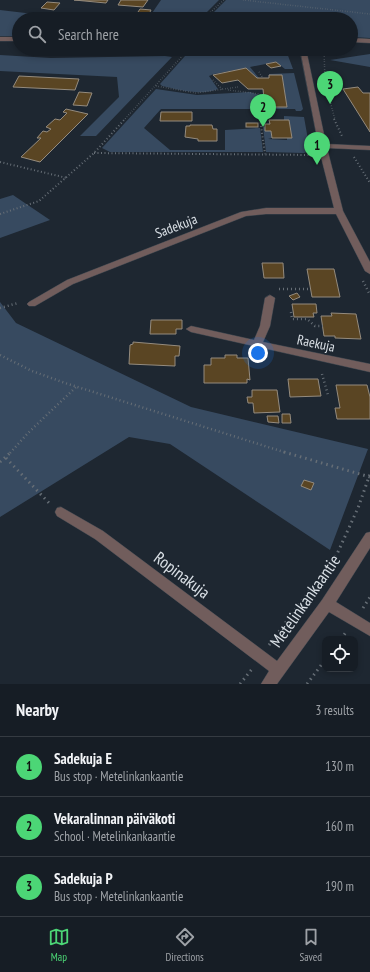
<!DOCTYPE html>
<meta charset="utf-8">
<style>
:root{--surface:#161d25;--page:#232a32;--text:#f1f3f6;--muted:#9ea2a7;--line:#353b42;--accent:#4cd676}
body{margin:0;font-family:"PT Sans Narrow",sans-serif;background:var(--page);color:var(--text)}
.controls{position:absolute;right:12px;bottom:12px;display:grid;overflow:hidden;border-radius:8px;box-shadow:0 2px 6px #0003}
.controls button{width:36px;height:36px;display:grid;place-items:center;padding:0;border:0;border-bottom:1px solid var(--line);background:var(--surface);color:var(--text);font:20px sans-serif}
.you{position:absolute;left:258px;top:353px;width:14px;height:14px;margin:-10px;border:3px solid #fff;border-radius:50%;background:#1a73e8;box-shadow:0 0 0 6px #1a73e833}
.badge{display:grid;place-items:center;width:26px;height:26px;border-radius:50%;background:var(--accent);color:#111;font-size:13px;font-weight:700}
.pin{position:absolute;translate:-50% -33px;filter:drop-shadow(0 1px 2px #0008)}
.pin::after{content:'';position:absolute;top:21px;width:14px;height:12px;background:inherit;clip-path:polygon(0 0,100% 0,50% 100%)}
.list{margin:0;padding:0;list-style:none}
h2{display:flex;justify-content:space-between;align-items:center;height:52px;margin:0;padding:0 16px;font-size:17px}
h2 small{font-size:13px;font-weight:400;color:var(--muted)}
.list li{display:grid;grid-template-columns:26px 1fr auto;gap:12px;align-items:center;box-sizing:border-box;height:60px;padding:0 16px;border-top:1px solid var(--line)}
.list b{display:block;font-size:15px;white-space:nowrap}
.list p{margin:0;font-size:13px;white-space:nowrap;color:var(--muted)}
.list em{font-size:13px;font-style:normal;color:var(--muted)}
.icon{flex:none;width:22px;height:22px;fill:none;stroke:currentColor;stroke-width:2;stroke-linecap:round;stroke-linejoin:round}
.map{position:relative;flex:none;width:370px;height:684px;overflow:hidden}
.search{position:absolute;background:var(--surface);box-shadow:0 2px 6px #0003;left:12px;right:12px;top:12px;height:44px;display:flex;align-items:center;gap:10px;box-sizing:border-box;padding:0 14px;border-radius:22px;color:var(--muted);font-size:15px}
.sheet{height:232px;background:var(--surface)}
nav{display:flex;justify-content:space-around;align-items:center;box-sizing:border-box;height:56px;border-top:1px solid var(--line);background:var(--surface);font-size:11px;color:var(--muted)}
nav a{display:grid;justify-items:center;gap:2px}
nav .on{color:var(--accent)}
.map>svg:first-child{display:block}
</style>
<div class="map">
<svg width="370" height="684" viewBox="0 0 370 684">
<rect width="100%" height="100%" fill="#1e2731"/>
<g fill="#374a60">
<path d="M161 0H219L200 19H148Z"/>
<path d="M226 0H370V38L351 37V19H207Z"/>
<path d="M0 10 51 16 117 19H19V36H0Z"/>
<path d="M283 52 287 53 293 69H285L276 62 250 67 259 78H257L246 68 214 74 209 76 218 89C201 96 180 90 162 86L160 84 185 56 191 53Z"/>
<path d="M370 54V67L330 60Z"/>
<path d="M0 55 51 58 165 56 172 57 96 136H80L119 97 117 77 0 71Z"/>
<path d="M294 73 303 109 301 111H296L295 109H161L144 128 170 150H225V130L260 128 263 152H110L102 148 156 89 197 95 250 92 259 95 261 102 287 107 282 76 269 75V74Z"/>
<path d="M284 116 304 117 310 151 304 153 266 152 263 127H265L266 131H271L272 138 268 139 287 140V138L292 137 289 120H284Z"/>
<path d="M13 195 50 220 0 238V199Z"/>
<path d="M0 302 16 323 191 407 368 449 330 550 170 444 129 437 0 517Z"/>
</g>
<g fill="#5a4523" stroke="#948b7e">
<path d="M74 0H108L106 3Z"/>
<path d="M121 0H148L143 7 118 5Z"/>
<path d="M47 2 60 3 54 10 41 8Z"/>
<path d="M140 9 151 10 150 12 145 19 134 18Z"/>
<path d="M110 14 122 15 119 18 108 17Z"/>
<path d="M276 62 281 66 271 68 266 64Z"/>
<path d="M246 68 257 78H269V75H282L287 107H265L264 102H261V99H264L263 89H248L238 80 222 83 213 75Z"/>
<path d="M19 76 79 79 75 90 13 87Z"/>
<path d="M358 87 363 93H370V132L343 89Z"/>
<path d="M79 92 92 93 87 106 73 105Z"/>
<path d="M66 109 88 114 40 162 21 157 41 138H37L43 131 47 132 51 129 46 127 55 119 60 120 67 113 63 112Z"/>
<path d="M161 112H192V121H160Z"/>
<path d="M269 120H289L292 138H272L271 131H265V124H270Z"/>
<rect x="246" y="123" width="12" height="4"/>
<path d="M190 125H212L213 129H217V141H198V139L185 137 186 126H190Z"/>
<path d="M262 263H283L284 278H264Z"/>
<path d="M307 269H334L340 297H312Z"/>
<path d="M297 293 300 297 293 300 289 296Z"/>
<path d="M292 304H316L317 313H313L314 317H294Z"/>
<path d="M331 313 356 314 361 339 335 338V336H324L321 316H332Z"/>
<path d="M151 320H182V329H176V334H150Z"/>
<path d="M133 342 180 346 179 356H175V366L129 364 130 345 133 344Z"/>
<path d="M225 355H237V358H248L250 380 247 379V383H204V365H211V358H225Z"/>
<path d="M288 379H318L321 396 290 397Z"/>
<path d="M336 385H367L370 397V419H337L335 408H340Z"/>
<path d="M252 390H277L280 412 254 413 253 403H248L247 397H252Z"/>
<path d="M282 414H290L291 423H282Z"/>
<path d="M267 416H278L279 423 268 422Z"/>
<path d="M304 480 314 483 311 490 301 486Z"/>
</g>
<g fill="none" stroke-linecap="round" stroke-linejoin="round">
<defs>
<g id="minor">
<rect x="0" y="37" width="19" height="4"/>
<path d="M351 38 370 39V43L351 42Z"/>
<path d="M300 49H306L326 144 370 146V150L327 148 343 211 370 262V274L365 271 336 214H266L246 216 73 284 35 306H29L27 304 29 302 67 280 241 212 266 208H334L320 153Z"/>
<path d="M270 295 275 298 270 326 263 342 370 364V372L191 332 186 329 191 326 254 340 260 326 265 298Z"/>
<path d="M61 507 103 531 277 661 322 600 366 533 370 532V548L336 602 370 623V636L329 612 277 684H261L269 671 95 539 57 516 55 512 57 508Z"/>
</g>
</defs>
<use href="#minor" stroke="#3c454e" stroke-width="1"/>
<g stroke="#666e76" stroke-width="1.5" stroke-dasharray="0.5 2" stroke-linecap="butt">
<path d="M243 0 370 14"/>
<path d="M203 19 224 0"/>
<path d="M95 49 94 52 185 53 124 120"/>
<path d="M186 49 185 53 289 51"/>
<path d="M314 49H323"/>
<path d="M324 49 325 82 335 120"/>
<path d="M20 50 94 52"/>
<path d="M288 51 291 55"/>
<path d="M259 72 263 78"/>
<path d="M213 80 223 90"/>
<path d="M156 86 196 93 238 87"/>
<path d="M228 90 260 94 262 98"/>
<path d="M259 114 260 120"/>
</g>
<g stroke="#666e76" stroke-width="2" stroke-dasharray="1 2.5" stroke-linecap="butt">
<path d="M260 119 265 154"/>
<path d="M334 119 342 136"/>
<path d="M94 153 311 155"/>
<path d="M354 157 370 183"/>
<path d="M0 162 67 178"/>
<path d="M0 214 39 201 94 153 125 119"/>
</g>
<g stroke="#666e76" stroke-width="2.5" stroke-dasharray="1 3" stroke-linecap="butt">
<path d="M363 281 370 295"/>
<path d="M279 289H308"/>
<path d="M0 308 18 303"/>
<path d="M291 312 292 319H307L315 326H323"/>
<path d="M0 355 32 371 65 383 287 453"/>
<path d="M322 374 328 395"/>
<path d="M10 453 28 433 76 387"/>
</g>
<g stroke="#666e76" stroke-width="3" stroke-dasharray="1.5 4" stroke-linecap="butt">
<path d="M284 452 370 477"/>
<path d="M6 458 50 504"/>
<path d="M0 462 11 452"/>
<path d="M363 608 370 597"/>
<path d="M341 639 346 632"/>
<path d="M269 645 337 554 358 508 370 474"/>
<path d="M240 684 252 669"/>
<path d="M307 684 325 660"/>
</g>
<use href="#minor" fill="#715d5c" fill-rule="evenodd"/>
</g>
<g text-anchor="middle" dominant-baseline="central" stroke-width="3" stroke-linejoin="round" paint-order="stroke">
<g font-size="14" fill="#dae0e6" stroke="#1e2731">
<text transform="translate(176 226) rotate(-21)">Sadekuja</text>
<text transform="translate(316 343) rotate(12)">Raekuja</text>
</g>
<g font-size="17" fill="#dae0e6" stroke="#1e2731">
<text transform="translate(182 575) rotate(37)">Ropinakuja</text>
<text transform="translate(305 601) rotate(-55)">Metelinkankaantie</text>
</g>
</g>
</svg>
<div class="controls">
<button><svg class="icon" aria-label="locate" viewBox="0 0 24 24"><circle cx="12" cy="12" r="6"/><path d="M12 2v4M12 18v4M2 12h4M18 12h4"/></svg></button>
</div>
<div class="you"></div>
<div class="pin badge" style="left:317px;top:165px">1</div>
<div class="pin badge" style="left:263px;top:127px">2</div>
<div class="pin badge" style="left:330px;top:104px">3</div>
<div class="search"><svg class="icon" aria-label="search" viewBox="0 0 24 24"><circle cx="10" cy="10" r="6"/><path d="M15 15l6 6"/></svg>Search here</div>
</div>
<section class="sheet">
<h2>Nearby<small>3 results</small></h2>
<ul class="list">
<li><span class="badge">1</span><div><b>Sadekuja E</b><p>Bus stop · Metelinkankaantie</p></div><em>130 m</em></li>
<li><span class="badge">2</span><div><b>Vekaralinnan päiväkoti</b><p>School · Metelinkankaantie</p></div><em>160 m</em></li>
<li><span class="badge">3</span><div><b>Sadekuja P</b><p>Bus stop · Metelinkankaantie</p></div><em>190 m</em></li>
</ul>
</section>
<nav>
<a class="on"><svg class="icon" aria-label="map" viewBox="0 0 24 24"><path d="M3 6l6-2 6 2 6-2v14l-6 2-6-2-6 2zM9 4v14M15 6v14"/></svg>Map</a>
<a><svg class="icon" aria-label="directions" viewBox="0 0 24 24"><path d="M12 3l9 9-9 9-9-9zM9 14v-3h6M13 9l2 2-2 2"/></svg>Directions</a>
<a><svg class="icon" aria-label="saved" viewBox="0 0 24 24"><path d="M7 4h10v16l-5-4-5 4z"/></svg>Saved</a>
</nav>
